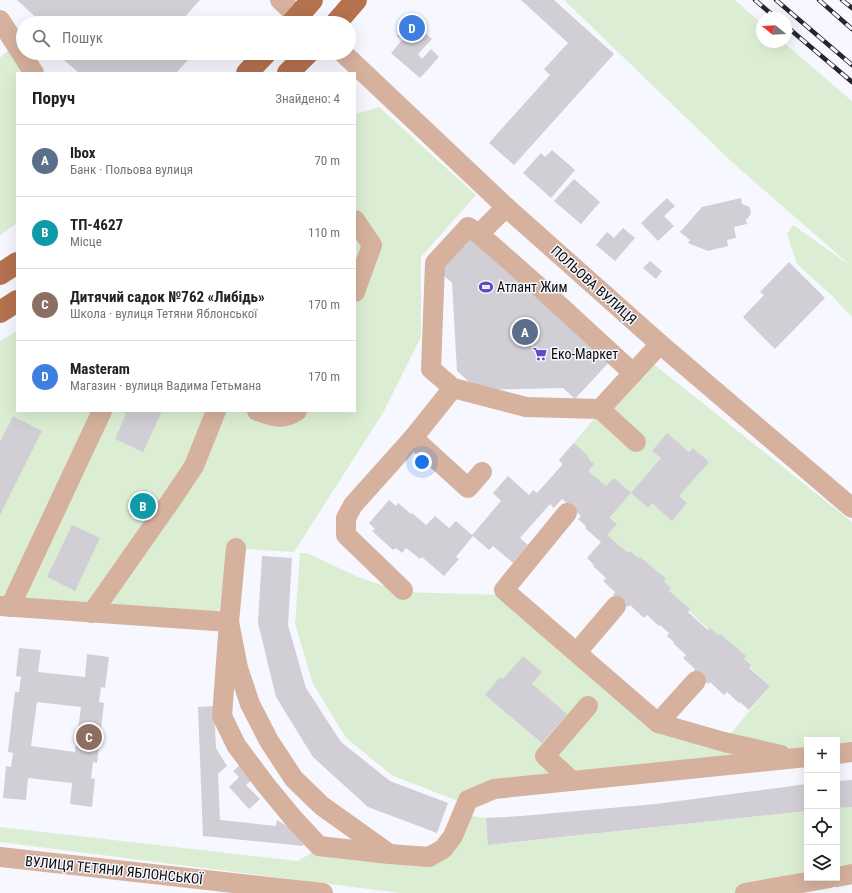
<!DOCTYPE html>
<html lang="uk">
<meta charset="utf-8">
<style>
:root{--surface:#fff;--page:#f2f2f2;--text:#222;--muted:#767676;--line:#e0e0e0;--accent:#5f4bc4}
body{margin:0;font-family:"Roboto Condensed",sans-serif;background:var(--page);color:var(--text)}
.controls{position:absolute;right:12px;bottom:12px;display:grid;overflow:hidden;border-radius:0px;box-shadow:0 4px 16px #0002}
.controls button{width:36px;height:36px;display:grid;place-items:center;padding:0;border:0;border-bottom:1px solid var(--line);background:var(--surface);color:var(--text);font:20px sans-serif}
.compass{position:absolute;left:756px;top:12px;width:36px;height:36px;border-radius:50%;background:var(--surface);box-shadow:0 4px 16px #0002;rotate:288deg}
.you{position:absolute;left:422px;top:462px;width:14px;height:14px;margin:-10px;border:3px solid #fff;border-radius:50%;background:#1a73e8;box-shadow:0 0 0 6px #1a73e833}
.badge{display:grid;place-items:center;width:26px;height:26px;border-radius:50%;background:var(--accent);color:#fff;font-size:13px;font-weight:700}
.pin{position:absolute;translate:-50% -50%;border:2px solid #fff;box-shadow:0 1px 4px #0006}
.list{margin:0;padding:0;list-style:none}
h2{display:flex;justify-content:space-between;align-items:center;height:52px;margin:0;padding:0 16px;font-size:17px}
h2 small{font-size:13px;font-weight:400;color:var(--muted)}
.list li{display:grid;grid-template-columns:26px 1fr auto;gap:12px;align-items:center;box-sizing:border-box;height:72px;padding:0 16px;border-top:1px solid var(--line)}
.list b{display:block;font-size:15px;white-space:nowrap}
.list p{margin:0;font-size:13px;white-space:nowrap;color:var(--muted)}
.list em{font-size:13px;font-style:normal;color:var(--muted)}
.icon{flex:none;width:22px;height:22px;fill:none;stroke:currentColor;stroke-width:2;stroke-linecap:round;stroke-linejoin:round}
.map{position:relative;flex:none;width:852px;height:893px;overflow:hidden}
.search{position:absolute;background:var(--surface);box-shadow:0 4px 16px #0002;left:16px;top:16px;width:340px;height:44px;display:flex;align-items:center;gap:10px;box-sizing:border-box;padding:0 14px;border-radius:22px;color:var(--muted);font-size:15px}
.panel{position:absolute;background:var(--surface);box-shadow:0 4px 16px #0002;left:16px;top:72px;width:340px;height:340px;border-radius:0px}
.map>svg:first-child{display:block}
</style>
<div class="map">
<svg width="852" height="893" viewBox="0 0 852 893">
<rect width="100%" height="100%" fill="#f7f8ff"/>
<g fill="#dbeed3">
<path d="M564 0H735L762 24V42H783L852 101V317L832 296 797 264 787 234 793 225 851 266 733 163Z"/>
<path d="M8 50 23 73H17V223L0 235V58Z"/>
<path d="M379 107 476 195 421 257V337L383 413 294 552 228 548 219 612 0 597V341L17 331V411H355V114Z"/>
<path d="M646 358 852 522V752L837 754V740H807V757L724 742 770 686 607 535 559 460Z"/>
<path d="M300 553H307L358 577 402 592 502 595 654 727 759 757 458 801 393 776 346 738 313 684 295 624Z"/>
<path d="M852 807V876L750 893H400L0 842V827L298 861 319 848 430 859 464 815 486 818 489 845 807 811V878H837V808Z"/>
</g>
<g fill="#d1ced5" fill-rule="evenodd">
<path d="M17 0H200L180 22 176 18 171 23H42Z"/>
<path d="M521 0H554L614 54 514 165 489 143 550 75 544 69 568 43Z"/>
<path d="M411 21 432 39 418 54 422 59 431 49 439 57 420 78 391 53 402 40 397 36Z"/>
<path d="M56 53H194L176 73H79Z"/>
<path d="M552 150 575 170 551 198 523 173 541 153 545 157Z"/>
<path d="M574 179 600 202 581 224 554 201Z"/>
<path d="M667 198 675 206 664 216 674 226 658 241 641 223Z"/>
<path d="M741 198 742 204 748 206 750 208 751 213 748 218 746 220 747 224 734 227 736 238 727 240 728 246 708 251 688 243 690 240 680 232 702 207Z"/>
<path d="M623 228 635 238 615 261 596 245 607 232 614 238Z"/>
<path d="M473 235 611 360 575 399 563 388 478 390 457 371 452 283 440 272Z"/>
<path d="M650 261 662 271 656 279 643 268Z"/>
<path d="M789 262 825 298 775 349 743 317 764 295 760 292Z"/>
<path d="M124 411H162L143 452 115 439 126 414 124 413Z"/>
<path d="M13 416 42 431 0 515V440H1Z"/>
<path d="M667 433 689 452 693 448 709 462 679 496 687 503 672 521 652 503 648 508 631 493 661 458 652 451Z"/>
<path d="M574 443 589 457 588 458 594 464 588 471 606 486 614 478 631 493 609 518 617 524 607 535 628 553 630 551 638 558 640 557 666 579 664 582 671 588 669 591 690 609 688 612 708 630 710 628 718 635 720 634 746 656 744 659 751 665 749 668 770 686 749 710 740 702 739 703 727 692 724 695 710 682 708 684 693 672 695 669 683 658 686 655 673 643 674 642 667 636 669 633 660 625 659 626 647 615 644 618 630 605 628 607 613 595 615 592 603 581 606 578 593 566 594 565 587 558 601 542 585 528 586 526 578 519 581 516 562 499 554 508 550 504 520 538 528 545 513 563 493 546 489 550 473 536 456 557 459 559 444 576 422 557 420 559 406 548 402 553 396 548 393 550 372 531 375 529 369 523 389 500 396 506 398 503 411 514 412 513 426 525 435 516 449 528 456 521 472 535 501 501 493 493 508 476 529 495 533 490 537 493 563 464 559 460Z"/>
<path d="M145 490 158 500 142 522 129 512Z"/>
<path d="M72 525 100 538 75 591 47 577Z"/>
<path d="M262 556 292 558 288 625 306 688 341 742 390 781 448 803 437 833 368 807 313 757 276 697 258 623Z"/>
<path d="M19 648 41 650 38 672 85 677 87 654 109 657 105 688 101 687 99 702 104 703 97 763 93 762 91 778 95 779 92 807 70 804 72 783 28 778 26 800 3 798 6 766 11 767 13 753 8 752 15 692H19L21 677 16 676ZM37 702 81 707 75 752 31 746Z"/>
<path d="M523 656 542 672 532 684 567 714 542 743 485 695 500 677 503 679Z"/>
<path d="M214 706 216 748 227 766 218 774 220 820 276 826 277 820 305 837 303 846 203 836 198 707Z"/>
<path d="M240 765 253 779 246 785 260 799 249 809 229 787 239 777 233 771Z"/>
<path d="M852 780V807L837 808V781Z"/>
<path d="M807 784V811L488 845 486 818 521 816 656 804Z"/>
</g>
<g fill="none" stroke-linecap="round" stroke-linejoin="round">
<g stroke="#d6b19d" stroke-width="20">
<path d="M280 0 298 17"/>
<path d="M0 20 34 73"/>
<path d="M343 53 506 207 660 344 852 508"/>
<path d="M506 207 479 234 546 293 633 373"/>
<path d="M355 220 372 245 355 292"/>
<path d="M479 234 468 227 435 263 431 369 453 388 526 407 600 409 660 344"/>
<path d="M600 409 636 442"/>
<path d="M257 411C274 416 281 421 297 411"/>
<path d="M413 438 468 488 482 472"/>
<path d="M567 513 504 590 658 723 724 742 781 755"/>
<path d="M236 548 229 622 222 716 236 745 265 784 293 818 319 846 389 854 429 857 443 849 453 836 468 800 494 789 807 757"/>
<path d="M403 590 346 535V518L353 505 413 438 453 388"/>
<path d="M0 606 229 622 238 668 250 704 269 741 294 779 322 806 388 853"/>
<path d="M10 607 102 411"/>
<path d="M92 613 174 496 194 466 216 411"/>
<path d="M577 652 616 606"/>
<path d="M658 723 696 681"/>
<path d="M837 754 852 752"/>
<path d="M572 781 545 756 588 706"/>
<path d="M0 857 323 893"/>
<path d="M837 877 852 874"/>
<path d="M745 893 830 878"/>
</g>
<g stroke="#b4724e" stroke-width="22">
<path d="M292 23 312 0"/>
<path d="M336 23 356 0"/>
<path d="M247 73 266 53"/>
<path d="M288 73 308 53"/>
<path d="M0 274 17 263"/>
<path d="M0 312 17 301"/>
</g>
<defs>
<g id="rail">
<path d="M755 0 776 18"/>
<path d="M776 0 852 65"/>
<path d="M819 0 852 29"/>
<path d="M842 0 852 8"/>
<path d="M786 26 852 82"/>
</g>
</defs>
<use href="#rail" stroke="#252628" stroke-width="4.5"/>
<use href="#rail" stroke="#f7f8ff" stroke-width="3" stroke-dasharray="9" stroke-linecap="butt"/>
</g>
<defs>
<symbol id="stadium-bare" viewBox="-9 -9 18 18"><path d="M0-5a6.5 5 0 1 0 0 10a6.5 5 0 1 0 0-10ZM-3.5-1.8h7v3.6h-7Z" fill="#5f4bc4" stroke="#f7f8ff" stroke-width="2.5" paint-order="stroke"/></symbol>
<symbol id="supermarket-bare" viewBox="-9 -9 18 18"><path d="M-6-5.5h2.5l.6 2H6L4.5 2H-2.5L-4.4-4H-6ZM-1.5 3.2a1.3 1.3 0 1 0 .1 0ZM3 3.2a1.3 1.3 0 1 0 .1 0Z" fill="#5f4bc4" stroke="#f7f8ff" stroke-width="2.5" paint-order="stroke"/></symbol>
</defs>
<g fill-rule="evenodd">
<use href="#stadium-bare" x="476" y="277" width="20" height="20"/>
<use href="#supermarket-bare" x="530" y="344" width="20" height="20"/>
</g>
<g text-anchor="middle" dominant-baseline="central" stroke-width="3" stroke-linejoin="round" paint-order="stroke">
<g font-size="14" fill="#0b0c0e" stroke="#f7f8ff">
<text transform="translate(594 285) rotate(42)">ПОЛЬОВА ВУЛИЦЯ</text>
<text transform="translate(114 870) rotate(6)">ВУЛИЦЯ ТЕТЯНИ ЯБЛОНСЬКОЇ</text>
</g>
<g font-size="14" fill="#0b0c0e" stroke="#f7f8ff" text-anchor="start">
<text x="497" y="287">Атлант Жим</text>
<text x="551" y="354">Еко-Маркет</text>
</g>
</g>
</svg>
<div class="controls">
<button>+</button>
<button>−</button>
<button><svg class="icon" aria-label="locate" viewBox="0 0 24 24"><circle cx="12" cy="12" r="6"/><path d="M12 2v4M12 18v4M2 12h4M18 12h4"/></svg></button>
<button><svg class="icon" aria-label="layers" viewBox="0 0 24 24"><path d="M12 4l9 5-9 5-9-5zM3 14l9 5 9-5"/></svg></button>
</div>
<svg class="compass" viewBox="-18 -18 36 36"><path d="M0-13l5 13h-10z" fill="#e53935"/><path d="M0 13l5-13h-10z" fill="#767676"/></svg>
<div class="you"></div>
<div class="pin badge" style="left:525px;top:332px;background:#5c6f8a">A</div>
<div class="pin badge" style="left:143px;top:506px;background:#0f9aa8">B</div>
<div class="pin badge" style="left:89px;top:737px;background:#8d6e63">C</div>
<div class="pin badge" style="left:412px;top:28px;background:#3f7fe0">D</div>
<div class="search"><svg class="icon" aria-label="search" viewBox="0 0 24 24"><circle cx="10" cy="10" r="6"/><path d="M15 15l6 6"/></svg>Пошук</div>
<section class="panel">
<h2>Поруч<small>Знайдено: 4</small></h2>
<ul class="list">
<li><span class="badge" style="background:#5c6f8a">A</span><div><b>Ibox</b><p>Банк · Польова вулиця</p></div><em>70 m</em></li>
<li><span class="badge" style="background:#0f9aa8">B</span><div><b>ТП-4627</b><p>Місце</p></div><em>110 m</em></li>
<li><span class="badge" style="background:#8d6e63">C</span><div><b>Дитячий садок №762 «Либідь»</b><p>Школа · вулиця Тетяни Яблонської</p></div><em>170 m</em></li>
<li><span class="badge" style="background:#3f7fe0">D</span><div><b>Masteram</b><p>Магазин · вулиця Вадима Гетьмана</p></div><em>170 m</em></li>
</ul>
</section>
</div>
